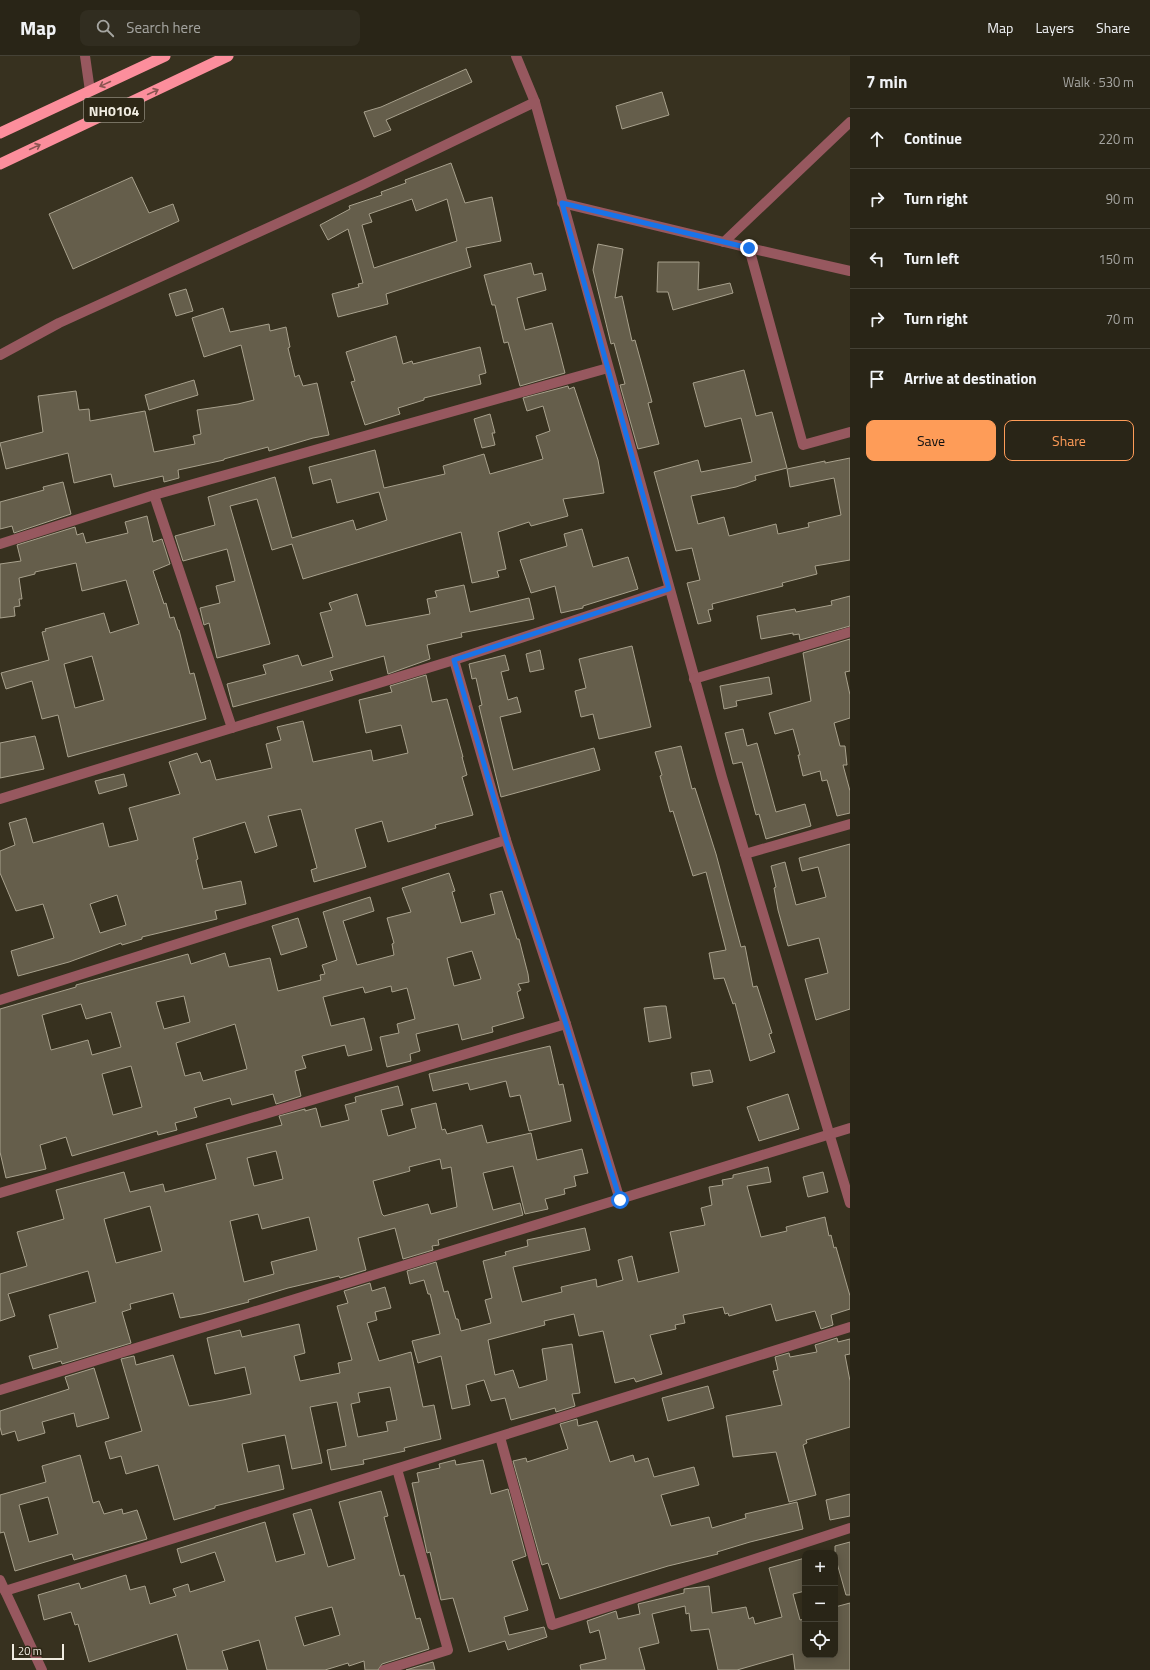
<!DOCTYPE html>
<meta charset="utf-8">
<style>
:root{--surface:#292517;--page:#312d20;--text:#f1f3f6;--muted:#a5a5a1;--line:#454236;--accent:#fe9c58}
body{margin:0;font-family:"Titillium Web",sans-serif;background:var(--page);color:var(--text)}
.controls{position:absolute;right:12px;bottom:12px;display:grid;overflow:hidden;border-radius:8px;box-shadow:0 2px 10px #0003}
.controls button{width:36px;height:36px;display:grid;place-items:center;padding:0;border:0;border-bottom:1px solid var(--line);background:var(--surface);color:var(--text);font:20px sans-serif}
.scale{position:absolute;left:12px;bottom:10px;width:52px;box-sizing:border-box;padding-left:4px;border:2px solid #f0ece1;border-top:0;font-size:11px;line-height:14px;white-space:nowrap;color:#f0ece1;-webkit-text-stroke:3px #2d2716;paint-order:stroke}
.stop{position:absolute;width:12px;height:12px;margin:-9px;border:3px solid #1a73e8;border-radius:50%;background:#fff}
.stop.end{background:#1a73e8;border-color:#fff;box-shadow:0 1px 4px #0008}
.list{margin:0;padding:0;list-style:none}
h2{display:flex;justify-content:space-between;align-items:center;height:52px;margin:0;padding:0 16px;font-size:17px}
h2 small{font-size:13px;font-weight:400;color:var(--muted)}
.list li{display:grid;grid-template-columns:26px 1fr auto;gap:12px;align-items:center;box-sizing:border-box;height:60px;padding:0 16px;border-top:1px solid var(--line)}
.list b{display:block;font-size:15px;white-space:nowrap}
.list em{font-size:13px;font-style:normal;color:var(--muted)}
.actions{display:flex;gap:8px;padding:12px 16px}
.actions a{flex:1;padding:9px 0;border:1px solid var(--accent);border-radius:8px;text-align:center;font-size:14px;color:var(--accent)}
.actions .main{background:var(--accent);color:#111}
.icon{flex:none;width:22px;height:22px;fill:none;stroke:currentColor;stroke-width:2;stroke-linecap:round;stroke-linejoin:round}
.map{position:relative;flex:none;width:850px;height:1614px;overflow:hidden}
header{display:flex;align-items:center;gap:24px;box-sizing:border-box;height:56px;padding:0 20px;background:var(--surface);border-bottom:1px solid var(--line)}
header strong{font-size:19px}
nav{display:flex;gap:22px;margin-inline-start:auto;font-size:14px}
.search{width:280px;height:36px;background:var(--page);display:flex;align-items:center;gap:10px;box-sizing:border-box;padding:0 14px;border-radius:8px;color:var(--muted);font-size:15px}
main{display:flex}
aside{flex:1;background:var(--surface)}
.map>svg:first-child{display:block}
</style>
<header>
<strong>Map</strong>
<div class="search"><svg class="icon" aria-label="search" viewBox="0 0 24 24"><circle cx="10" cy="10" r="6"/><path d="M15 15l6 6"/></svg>Search here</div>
<nav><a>Map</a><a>Layers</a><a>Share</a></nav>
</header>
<main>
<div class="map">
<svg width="850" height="1614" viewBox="0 0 850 1614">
<rect width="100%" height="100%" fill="#37311f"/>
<g fill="#655e4b" stroke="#a8a18d" fill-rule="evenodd">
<path d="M466 13 472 26 386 64 391 74 374 81 364 56 381 51Z"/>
<path d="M662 36 669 59 622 73 616 50Z"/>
<path d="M451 107 465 147 492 141 501 185 466 192 471 211 386 238 388 248 338 261 332 238 359 231 358 228 363 227 348 173 328 184 320 169 350 153 349 150 382 139 381 136 406 127 405 124ZM412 143 416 155 447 143 457 185 374 212 362 169 372 166 369 158Z"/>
<path d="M132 121 149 157 173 148 179 165 73 213 49 158Z"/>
<path d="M598 188 623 193 615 242 622 240 632 285 635 284 652 346 648 347 659 388 638 393 620 329 625 328 614 287 611 288 593 214Z"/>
<path d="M658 206H699L698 234 730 227 733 237 673 254 668 236H657Z"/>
<path d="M531 207 534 219 542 217 546 234 517 242 525 274 552 267 565 317 520 330 508 286 504 287 495 249H492L484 219Z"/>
<path d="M186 233 193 255 176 260 169 238Z"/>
<path d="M223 252 230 276 269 268 270 275 286 271 290 291 288 292 295 321 299 319 303 330 317 327 329 379 313 382 269 395 268 391 224 403V404L178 414 179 422 164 426 163 420 114 431 111 418 74 427 68 397 6 413 0 387 43 376 38 340 76 335 79 354 89 353 90 365 145 355 154 396 195 388 193 380 201 378 197 354 238 348 254 344 241 289 204 301 192 262Z"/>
<path d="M396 280 403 308 412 305 413 308 480 291 486 317 479 319 481 328 424 342V344L398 352 400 358 365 369 351 326 355 325 346 296Z"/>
<path d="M744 314 756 360 772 356 787 412 755 420 756 424 736 431 691 440 698 468 724 461 729 480 776 468 778 478 809 471 808 467 841 459 834 422 790 431 787 413 825 405V407L850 402V504L815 510 817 518 782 527 783 530 712 548 713 553 708 554 711 565 698 568 687 527 700 524 692 492 676 495 654 416 698 404 701 416 752 406 741 362 705 371 693 327Z"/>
<path d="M194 324 198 339 149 354 145 339Z"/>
<path d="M568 330 569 333 574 331 598 404 604 437 563 443 568 460 531 470 529 466 498 476 506 513 497 515 499 521 472 527 461 476 303 523 292 488 272 494 257 443 230 450 270 588 217 602 209 567 204 569 200 552 220 547 216 530 235 525 227 493 183 505 175 480 215 469 208 441 275 421 292 482 353 464 356 474 387 464 379 436 337 447 331 423 313 428 309 411 375 394 384 432 445 418 443 410 484 398 490 418 543 403 536 380 550 375 543 350 527 355 523 342Z"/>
<path d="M490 358 495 377H492L495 389 482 392 474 363Z"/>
<path d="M63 426 71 458 14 477 12 470 0 473V446L44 434 43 431Z"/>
<path d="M147 460 153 486 162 483 170 508 153 515 164 548 166 547 170 562 174 561 178 574H179L190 618 194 617 206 663 68 701 58 659 42 663 32 625 6 633 1 617 49 604 42 576 46 575 45 573 104 557 110 577 139 568 126 524 82 535 76 507 35 516V518L19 522 22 543H19L20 550 14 551 15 560 0 562V508L21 505 17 489 75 471 77 479 83 477 86 487 128 477 125 466ZM92 600 104 644 75 652 64 608Z"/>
<path d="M582 473 593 511 628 501 638 533 583 550V552L561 557 555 530 531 537 520 504 567 490 564 478Z"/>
<path d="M464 529 470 556 529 542 534 563 461 577 462 581 427 589 430 603 388 618 384 600 330 615 333 624 233 651 227 628 266 618 263 609 298 599 302 610 333 601 320 557 332 554 329 547 357 538 366 570 430 558 427 543 437 541 435 535Z"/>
<path d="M850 540V570L800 584 799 578 793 579V577L761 583 757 560 795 553 796 556 832 549 831 545Z"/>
<path d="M850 583V615L845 616 850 639V662L834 667 840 690H845L847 709H843L850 735V757L837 760 827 724 822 725 820 715 803 720 798 699H800L793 673 775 678 769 657 811 645 803 597Z"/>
<path d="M632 590 651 671 599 683 593 658 581 661 575 635 586 632 579 603Z"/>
<path d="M540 594 544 613 530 616 526 598Z"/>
<path d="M505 599 509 614 501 616 508 644 517 641 521 656 500 661 513 714 594 692 600 714 501 741 479 650 482 649 476 622 472 623 469 608Z"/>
<path d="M426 619 432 646 447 643 463 701H462L467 719 462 721 473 759 435 769 436 772 388 786 382 765 355 773 366 811 314 826 311 814 317 812 301 753 268 760 277 790 255 797 245 766 193 782 198 803 196 804 203 833 241 825 246 848 215 855 217 863 142 881V883L122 889 121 887 69 906 18 920 11 895 54 882 43 848 16 855 0 817V795L15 789 9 767 26 762 33 787 103 767 109 791 138 784 129 752 180 738 169 706 197 697 201 707 210 704 216 724 272 712 266 688 281 684 277 671 303 665 313 706 371 694 373 705 408 697 401 669 366 677 359 644 392 636 390 630ZM117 839 126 869 100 877 90 848Z"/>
<path d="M769 621 772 638 736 645 737 650 724 653 720 630Z"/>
<path d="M743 673 747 690 757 687 776 756 805 748 811 770 766 783 759 758 756 759 742 706 733 708 725 677Z"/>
<path d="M35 680 44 713 0 722V687Z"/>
<path d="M681 690 692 733 695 732 716 798 741 891 745 890 753 931 757 930 772 977 769 978 775 996 750 1005 735 947 733 948 724 922 714 923 709 897 726 894 706 816 693 820 673 755 670 756 660 720 662 719 655 696Z"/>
<path d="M124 718 127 730 99 738 95 725Z"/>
<path d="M850 788V953L816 964 805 923 828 917 819 882 788 890 778 854 774 832 776 831 771 810 785 806 796 849 826 841 818 811 802 815 799 802Z"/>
<path d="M449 817 455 835 452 836 461 867 495 858 490 838 502 835 517 883H519L528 918 529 926 518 928 521 934 517 936 524 962 492 971 493 976 462 984 458 968 416 978 420 995 410 998 411 1005 387 1011 380 981 399 977 397 968 415 963 407 932 392 936 391 930 365 937 363 931 323 941 331 970 364 962 372 994 348 1000 345 989 302 1000 306 1012 295 1015 301 1040 276 1048 273 1038 232 1049 230 1042 194 1052 197 1061 175 1067 177 1074 158 1079 157 1075 72 1100 66 1081 40 1089 46 1113 6 1122 0 1096V953L76 931V929L188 898 191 908 225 897 229 911 270 902 278 935 321 924 320 919 325 918 322 909 337 904 323 856 370 841 374 855 343 865 357 909 394 899 392 888 394 887 387 862 411 856 402 832ZM472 895 481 923 454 930 447 902ZM184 940 190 966 164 973 156 946ZM81 948 86 963 111 956 121 991 92 999 88 984 51 994 42 959ZM235 968 247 1013 203 1025 200 1016 185 1020 176 987ZM131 1010 142 1051 113 1059 102 1018Z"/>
<path d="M298 862 307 891 281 899 272 870Z"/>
<path d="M661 950H666L671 982 649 986 644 952Z"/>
<path d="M550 990 559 1029 563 1028 571 1065 529 1075 520 1039 510 1041 506 1025 470 1034 468 1027 433 1035 429 1018Z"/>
<path d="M710 1014 713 1026 693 1030 691 1017Z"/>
<path d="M398 1030 403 1049 381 1054 388 1080 416 1072 411 1053 436 1047 442 1074 445 1073 447 1078 482 1069 487 1087 531 1077 537 1104 582 1093 588 1117 574 1120 576 1130 564 1133 565 1138 545 1143 548 1153 525 1158 513 1110 483 1117 493 1154 520 1147 523 1159 438 1184 439 1189 432 1190 433 1194 403 1203 395 1172 358 1182 366 1214 340 1222 339 1220 288 1232 248 1244 249 1246 202 1258 180 1262 173 1237 130 1248 131 1253 122 1256 131 1287 62 1308 61 1305 33 1313 29 1300 58 1292 49 1259 96 1246 88 1215 8 1238 15 1260 0 1265V1218L27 1210 17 1176 64 1163 56 1134 124 1116 130 1136 163 1128 165 1136 216 1123 206 1088 282 1069 279 1060 305 1053V1055L316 1052 321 1071 349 1064 345 1049 356 1046 355 1041ZM276 1095 283 1123 254 1130 247 1102ZM440 1103 442 1113 451 1111 457 1151 431 1158 428 1148 384 1160 382 1158 373 1125 410 1115 409 1111ZM150 1150 162 1195 116 1207 104 1163ZM258 1158 262 1173 309 1161 317 1194 271 1206 274 1218 244 1226 230 1165Z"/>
<path d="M788 1038 799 1073 759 1085 747 1051Z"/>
<path d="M768 1111 771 1126 747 1130 761 1181 787 1175 786 1171 825 1161 829 1180 831 1179 834 1192 836 1191 850 1240V1253L831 1259 833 1269 821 1273 815 1255 776 1265 771 1248 729 1260 728 1257 725 1258 723 1251 683 1259 685 1267 675 1269 676 1273 650 1279 662 1318 636 1326 634 1322 615 1327 603 1275 579 1280 574 1258 544 1265 545 1269 488 1284 495 1319 513 1314 519 1332 547 1324 542 1293 572 1288 580 1337 572 1338 575 1350 556 1356 555 1352 511 1364 505 1342 491 1345 484 1324 466 1329 470 1349 452 1353 441 1300 418 1307 412 1285 440 1278 430 1238H428L424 1224 410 1228 407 1215 436 1206 444 1236 448 1235 456 1263H458L461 1275 491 1267 485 1244 492 1242 483 1205 506 1199 505 1196 528 1190 527 1184 585 1172 590 1194 513 1211 522 1246 562 1236 561 1231 596 1223 597 1231 623 1224 618 1204 632 1200 638 1226 679 1216 670 1176 705 1169 701 1152 712 1149 709 1131 723 1129 722 1124 733 1122V1119Z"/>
<path d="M823 1116 828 1136 808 1141 803 1121Z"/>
<path d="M370 1227 372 1235 385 1231 391 1252 375 1256 377 1264 367 1267 379 1305 411 1296 423 1351 434 1349 441 1383 404 1392 405 1395 363 1404 364 1408 331 1414 327 1394 346 1390 337 1346 310 1351 322 1407 292 1413 285 1379 242 1388 248 1416 279 1409 284 1433 215 1450V1452L174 1464 158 1409 126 1418 121 1400 110 1403 105 1386 142 1375 121 1303 134 1300 136 1309 173 1299 189 1350 223 1344 251 1338 245 1311 215 1318 207 1282 240 1274 242 1281 299 1268 305 1297 294 1300 300 1325 340 1317 338 1307 352 1304 337 1250 348 1247 344 1235ZM390 1331 397 1364 386 1366 388 1375 358 1381 351 1348 360 1346 358 1337Z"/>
<path d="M837 1282 838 1286 850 1283V1298L845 1299 850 1325V1371L806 1384 807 1387 803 1389 816 1439 789 1446 776 1396 733 1401 726 1360 782 1349 773 1315 778 1314 775 1301 789 1297 790 1301 817 1296 815 1289Z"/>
<path d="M94 1312 109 1362 77 1371 74 1357 42 1366 45 1377 18 1385 15 1375 2 1379 0 1371V1355L69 1333 65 1321Z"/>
<path d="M708 1330 714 1352 668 1365 662 1342Z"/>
<path d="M577 1363 578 1370 597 1365 610 1406 633 1399 635 1406 648 1402 654 1421 694 1411 699 1429 661 1439 671 1470 709 1461 712 1472 746 1462 745 1458 797 1446 803 1473 750 1486 717 1496 718 1498 668 1510 560 1543 548 1507 542 1509 513 1405 526 1402 527 1406 568 1393 560 1368Z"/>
<path d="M80 1399 93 1447 99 1445 104 1458 122 1453 123 1458 137 1454 147 1483 74 1504 72 1498 15 1515 4 1476 0 1477V1439L46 1426 42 1410ZM48 1441 58 1478 29 1486 19 1449Z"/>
<path d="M455 1404 456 1409 483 1404 491 1438 508 1433 526 1500 512 1505 528 1554 504 1561 509 1579 544 1571 547 1581 508 1594 505 1585 469 1596 453 1542 441 1544 430 1496 427 1497 426 1492 412 1427 419 1426 417 1417 440 1412 439 1408Z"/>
<path d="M381 1435 388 1460 384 1461 400 1520 404 1519 416 1563 420 1562 429 1593 382 1608 378 1614H365L364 1605 349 1610 348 1607 325 1614H267L259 1584 222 1595 228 1614H187L177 1578 89 1606 78 1568 75 1569 71 1556 44 1564 38 1539 79 1527 81 1533 126 1519 130 1534 145 1530 150 1548 176 1540 173 1533 188 1528 190 1536 225 1525 215 1496 181 1507 177 1493 265 1466 276 1506 305 1498 293 1458 311 1453 328 1511 355 1503 339 1446ZM332 1551 340 1579 304 1590 295 1561Z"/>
<path d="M850 1438V1460L830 1464 826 1444Z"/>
<path d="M850 1486V1539H846L835 1500V1490Z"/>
<path d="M805 1502V1535L793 1538 800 1564 805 1563V1599H835V1551L850 1547V1614H795L793 1598 737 1614H718L709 1573 691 1575 689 1557 686 1558 685 1550 652 1558 659 1587 639 1592 645 1614H581L580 1609 606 1603 599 1574 590 1577 587 1565 616 1555 618 1563 640 1558 638 1548 684 1537V1533L709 1530 712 1557 746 1551 749 1563 753 1561 755 1568 782 1561 769 1512Z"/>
<path d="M433 1606 435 1614H406Z"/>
</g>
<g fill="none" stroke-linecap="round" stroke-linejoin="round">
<g stroke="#97585f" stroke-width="10">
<path d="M85 0 90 35"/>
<path d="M516 0 535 46 722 721 850 1147"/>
<path d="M562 147 749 192 850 215"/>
<path d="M724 186 850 66"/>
<path d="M749 192 803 389 850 376"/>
<path d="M0 299 59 267 362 129 535 46"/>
<path d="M154 439 232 672"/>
<path d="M0 488 154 439 608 312"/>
<path d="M454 604 506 784 566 968 620 1144"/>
<path d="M694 623 850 576"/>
<path d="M0 743 454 604 669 533"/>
<path d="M745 798 850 768"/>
<path d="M0 944 506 784"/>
<path d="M0 1137 566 968"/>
<path d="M0 1334 850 1072"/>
<path d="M500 1381 552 1569 850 1472"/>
<path d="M0 1524 42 1614"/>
<path d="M5 1535 850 1271"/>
<path d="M384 1614 448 1594 397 1413"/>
</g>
<g stroke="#fc8e9c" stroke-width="11">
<path d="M0 77 165 0"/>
<path d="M0 108 228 0"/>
</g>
</g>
<defs><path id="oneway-shaft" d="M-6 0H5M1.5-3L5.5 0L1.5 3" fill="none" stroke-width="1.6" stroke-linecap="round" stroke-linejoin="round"/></defs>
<g stroke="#8a5552">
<use href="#oneway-shaft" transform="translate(105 28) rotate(155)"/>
<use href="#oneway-shaft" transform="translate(153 36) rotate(-25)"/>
<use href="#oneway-shaft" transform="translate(35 91) rotate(-25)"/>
</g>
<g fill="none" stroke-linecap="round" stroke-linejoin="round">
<path stroke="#1a73e8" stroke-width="5" d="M620 1144 566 968 506 784 454 604 669 533 562 147 749 192"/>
</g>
<g text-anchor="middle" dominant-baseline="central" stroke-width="3" stroke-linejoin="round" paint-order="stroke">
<rect fill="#2d2716" stroke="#b6b1a4" stroke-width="1" x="84" y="42" width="60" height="24" rx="3"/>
<g font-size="14" font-weight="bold" fill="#f0ece1">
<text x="114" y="54">NH0104</text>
</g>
</g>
</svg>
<div class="controls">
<button>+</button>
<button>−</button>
<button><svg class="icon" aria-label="locate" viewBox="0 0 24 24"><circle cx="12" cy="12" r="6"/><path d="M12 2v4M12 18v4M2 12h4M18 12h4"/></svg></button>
</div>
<div class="scale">20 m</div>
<div class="stop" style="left:620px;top:1144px"></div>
<div class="stop end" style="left:749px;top:192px"></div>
</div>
<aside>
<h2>7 min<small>Walk · 530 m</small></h2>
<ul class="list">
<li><svg class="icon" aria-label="ahead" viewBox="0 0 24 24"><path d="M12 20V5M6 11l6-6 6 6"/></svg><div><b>Continue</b></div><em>220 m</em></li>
<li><svg class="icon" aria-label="right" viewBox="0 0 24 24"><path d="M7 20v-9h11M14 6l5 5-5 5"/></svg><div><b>Turn right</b></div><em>90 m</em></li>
<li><svg class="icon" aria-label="left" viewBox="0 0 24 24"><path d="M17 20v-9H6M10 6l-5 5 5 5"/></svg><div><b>Turn left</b></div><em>150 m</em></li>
<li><svg class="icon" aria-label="right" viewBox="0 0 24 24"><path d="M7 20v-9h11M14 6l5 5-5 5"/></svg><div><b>Turn right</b></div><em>70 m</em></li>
<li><svg class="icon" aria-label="arrive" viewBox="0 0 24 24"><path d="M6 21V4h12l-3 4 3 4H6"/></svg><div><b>Arrive at destination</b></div></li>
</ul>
<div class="actions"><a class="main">Save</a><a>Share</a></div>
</aside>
</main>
